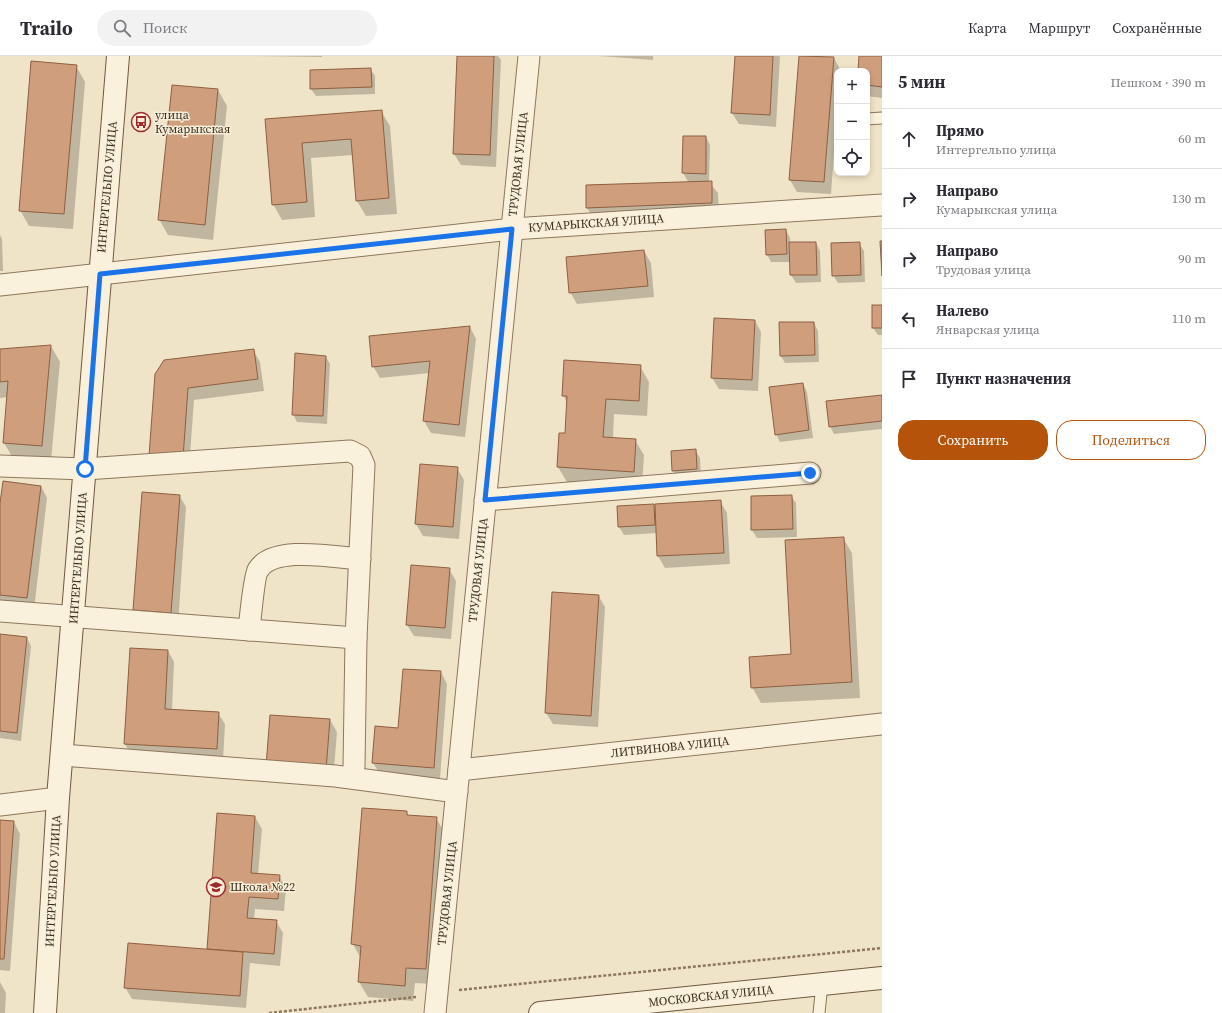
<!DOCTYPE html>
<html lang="ru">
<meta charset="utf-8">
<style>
:root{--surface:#fff;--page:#f2f2f3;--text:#2b2b33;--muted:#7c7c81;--line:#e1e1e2;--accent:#b45309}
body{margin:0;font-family:"Source Serif 4",serif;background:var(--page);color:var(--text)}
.controls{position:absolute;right:12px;top:12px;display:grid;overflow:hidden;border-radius:8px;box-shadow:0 2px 6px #0003}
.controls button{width:36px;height:36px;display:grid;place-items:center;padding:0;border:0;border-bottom:1px solid var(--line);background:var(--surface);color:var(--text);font:20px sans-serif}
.stop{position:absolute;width:12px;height:12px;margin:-9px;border:3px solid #1a73e8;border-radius:50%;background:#fff}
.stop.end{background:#1a73e8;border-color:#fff;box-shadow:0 1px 4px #0008}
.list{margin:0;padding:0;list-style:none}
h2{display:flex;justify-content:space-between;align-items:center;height:52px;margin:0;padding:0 16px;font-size:17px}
h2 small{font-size:13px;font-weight:400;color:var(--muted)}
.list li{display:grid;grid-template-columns:26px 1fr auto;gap:12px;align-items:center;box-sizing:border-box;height:60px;padding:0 16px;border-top:1px solid var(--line)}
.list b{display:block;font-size:15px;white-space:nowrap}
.list p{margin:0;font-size:13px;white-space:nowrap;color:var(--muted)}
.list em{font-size:13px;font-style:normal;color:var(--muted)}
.actions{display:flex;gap:8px;padding:12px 16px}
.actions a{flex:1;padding:9px 0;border:1px solid var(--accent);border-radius:16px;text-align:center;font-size:14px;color:var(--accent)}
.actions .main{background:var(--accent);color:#fff}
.icon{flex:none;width:22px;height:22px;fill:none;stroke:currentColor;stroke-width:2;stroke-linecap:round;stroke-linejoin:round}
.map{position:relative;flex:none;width:882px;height:957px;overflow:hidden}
header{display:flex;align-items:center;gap:24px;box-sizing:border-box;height:56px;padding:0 20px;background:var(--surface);border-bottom:1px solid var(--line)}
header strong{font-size:19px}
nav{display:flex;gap:22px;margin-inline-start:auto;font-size:14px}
.search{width:280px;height:36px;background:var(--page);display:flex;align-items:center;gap:10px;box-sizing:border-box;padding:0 14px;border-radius:22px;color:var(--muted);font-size:15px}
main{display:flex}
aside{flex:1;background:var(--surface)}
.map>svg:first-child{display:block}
</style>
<header>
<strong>Trailo</strong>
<div class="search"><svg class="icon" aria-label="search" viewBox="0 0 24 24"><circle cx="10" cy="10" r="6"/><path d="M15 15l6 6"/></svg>Поиск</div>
<nav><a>Карта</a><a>Маршрут</a><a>Сохранённые</a></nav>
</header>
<main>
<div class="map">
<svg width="882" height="957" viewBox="0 0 882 957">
<rect width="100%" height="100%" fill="#f0e4c8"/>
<g fill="#0003">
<path d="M249 0H322V1Z"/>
<path d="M458 0H498L501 4 496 111 461 109 454 98Z"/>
<path d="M599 0H653V4Z"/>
<path d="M736 0H780L776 71 739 68 732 57Z"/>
<path d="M800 0 834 2 840 13V15H837V56L831 138 797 136 790 124Z"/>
<path d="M860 0H882V42L867 40V15H859Z"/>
<path d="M76 10 85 26 73 173 29 170 20 154Z"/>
<path d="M370 13 375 20V38L316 40 311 33Z"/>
<path d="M218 34 227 50 213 184 168 179 159 163Z"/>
<path d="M381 55 390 70 397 158 366 160 357 145 353 99 311 102 315 161 282 164 273 148 266 64Z"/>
<path d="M684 81H706L710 89 709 126 718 137 719 159 594 163 587 152 689 127 683 117Z"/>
<path d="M786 174 790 182V187H816L820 195 821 226 796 227 791 219V206H771L767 198Z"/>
<path d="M0 179 2 183 3 215H0Z"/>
<path d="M859 187 864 195 865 226 838 227 833 219Z"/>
<path d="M644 195 651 207 654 241 577 248 570 236Z"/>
<path d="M882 250V279H878L873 272Z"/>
<path d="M755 265 761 276 758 335 719 333 712 322Z"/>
<path d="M814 267 818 275 819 306 785 307 781 300Z"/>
<path d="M470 271 476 283 465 381 431 377 424 365 430 317 380 322 373 310Z"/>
<path d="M51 290 60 306 51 405 13 402 4 387 8 341 0 342V294Z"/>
<path d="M253 294 260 306 264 335 194 344 189 413 156 318Z"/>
<path d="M326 301 330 308 327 368 297 366 293 358Z"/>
<path d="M640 310 649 326 647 360 614 358 613 382 635 384 644 399 642 431 567 426 558 411 566 378 568 348 563 339Z"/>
<path d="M803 328 807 336 813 382 780 386 776 378Z"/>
<path d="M882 340V373L834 378 830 370Z"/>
<path d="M695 394 700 402 701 421 678 423 673 415 672 396Z"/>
<path d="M457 412 464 424 459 483 423 480 416 468Z"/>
<path d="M41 430 47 442 34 554 0 549V455Z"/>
<path d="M179 439 186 451 178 569 141 566 134 554Z"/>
<path d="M791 440 796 447 797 481 757 482 752 474Z"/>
<path d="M720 445 727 457 730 508 665 512 658 500 657 477 624 479 619 471 618 451 653 449 656 454Z"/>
<path d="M843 482 852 497 860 642 761 647 752 631 792 599Z"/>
<path d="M449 513 456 525 451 583 414 580 407 569Z"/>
<path d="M598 539 605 551 598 671 553 668 546 657Z"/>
<path d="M0 580 27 582 31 590 21 685 0 682Z"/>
<path d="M168 595 174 606 172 654 218 657 225 668 223 705 132 700 125 688Z"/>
<path d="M441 616 447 628 440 723 380 718 373 707Z"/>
<path d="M330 664 337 676 333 726 274 721Z"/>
<path d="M406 756 409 760 436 762 445 777 434 928 415 927 413 945 368 941 359 926 361 903 353 888Z"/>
<path d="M218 758 255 761 262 773 258 818 279 820 286 832 284 855 255 853 254 863 276 865 283 877 280 910 250 907 246 952 132 943 125 931 208 894Z"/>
<path d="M0 765 14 766 20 778 10 915 0 914Z"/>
<path d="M0 926 6 937 5 957H0Z"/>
</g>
<g fill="#cf9f7d" stroke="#8d5f41">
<path d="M457 0H494L490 99 453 98Z"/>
<path d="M735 0H773L770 59 731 57Z"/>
<path d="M799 0 834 1 824 126 789 124Z"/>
<path d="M859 0H882V31L867 29V15H858Z"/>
<path d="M31 5 77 9 64 158 19 155Z"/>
<path d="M371 12 372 31 310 33V14Z"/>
<path d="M172 29 218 33 205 169 158 164Z"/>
<path d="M382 54 389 142 356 145 351 83 302 87 307 146 272 149 265 63Z"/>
<path d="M683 80H706V118L682 117Z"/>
<path d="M712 125V147L586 152V129Z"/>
<path d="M786 173 787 198 766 199 765 174Z"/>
<path d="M880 185H882V220Z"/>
<path d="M789 186H816L817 219H790Z"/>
<path d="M860 186 861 219 832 220 831 187Z"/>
<path d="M644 194 648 230 569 237 566 201Z"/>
<rect x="872" y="249" width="10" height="23"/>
<path d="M714 262 755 264 752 324 711 322Z"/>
<path d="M779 266H814L815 299 780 300Z"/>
<path d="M470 270 459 369 423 365 430 305 372 311 369 280Z"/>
<path d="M51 289 42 390 3 387 8 325 0 326V293Z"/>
<path d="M254 293 258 323 188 332 183 402 149 400 155 318 164 304Z"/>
<path d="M295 297 326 300 323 360 292 359Z"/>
<path d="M564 304 641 309 639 345 606 343 603 381 636 383 634 416 557 411 559 377H565L567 340H562Z"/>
<path d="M803 327 809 374 775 379 769 331Z"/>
<path d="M882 339V365L829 371 826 345Z"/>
<path d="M696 393 697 413 672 415 671 395Z"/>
<path d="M420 408 458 411 453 471 415 468Z"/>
<path d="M3 425 41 430 27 542 0 539V447Z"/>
<path d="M142 436 180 439 171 557 133 554Z"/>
<path d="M792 439 793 473 751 474V440Z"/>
<path d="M721 444 724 497 657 500 655 448Z"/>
<path d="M654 448 655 469 618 471 617 450Z"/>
<path d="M844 481 852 626 751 632 749 601 791 598 785 484Z"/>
<path d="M411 509 450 512 445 572 406 569Z"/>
<path d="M552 536 599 539 591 660 545 657Z"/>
<path d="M0 578 27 581 17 677 0 675Z"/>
<path d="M130 592 168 594 165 653 219 656 217 693 124 688Z"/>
<path d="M403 613 441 615 434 712 372 707 375 670 398 672Z"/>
<path d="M270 659 330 663 326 714 266 710Z"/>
<path d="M362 752 407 755V759L437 761 426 913 406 912 405 930 358 926 361 890 351 888Z"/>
<path d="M217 757 255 760 251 817 280 819 278 843 249 841 247 862 277 864 274 898 207 893Z"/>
<path d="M0 764 14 765 4 903H0Z"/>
<path d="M128 887 243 896 240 940 124 932Z"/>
</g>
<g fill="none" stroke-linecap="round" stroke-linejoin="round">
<defs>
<g id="lane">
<path d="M867 63 882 62"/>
<path d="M819 957 822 928"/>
</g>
<g id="street">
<path d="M0 229 512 173 882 149"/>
<path d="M0 410 85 413 350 395 360 400 364 409 356 582 354 711"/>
<path d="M485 444 810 417"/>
<path d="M0 555 356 582"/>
<path d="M249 574C250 565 254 520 258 514 273 489 334 501 360 503"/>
<path d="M62 699 335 720 457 736"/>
<path d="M459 714 882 668"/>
<path d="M0 749 58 742"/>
<path d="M435 957 529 0"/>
</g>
<g id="secondary">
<path d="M45 957 58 742 118 0"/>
<path d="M540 957 882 922"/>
</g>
</defs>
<use href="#lane" stroke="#8d765c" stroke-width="13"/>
<use href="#street" stroke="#8d765c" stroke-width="23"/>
<use href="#secondary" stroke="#6f573f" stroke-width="24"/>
<g stroke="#8d765c" stroke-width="2.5" stroke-dasharray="3 2" stroke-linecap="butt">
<path d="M459 934 882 892"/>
<path d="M269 957 416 941"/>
</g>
<use href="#lane" stroke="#faf1dc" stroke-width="11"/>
<use href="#street" stroke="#faf1dc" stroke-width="21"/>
<use href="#secondary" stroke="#faf1dc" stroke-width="22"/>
</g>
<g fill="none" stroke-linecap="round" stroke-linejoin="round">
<path stroke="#1a73e8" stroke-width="5" d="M85 413 100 218 512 173 485 444 810 417"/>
</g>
<defs>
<symbol id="bus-ring" viewBox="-11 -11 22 22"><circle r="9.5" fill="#f7eed8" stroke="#9e2a2b" stroke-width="1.5"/><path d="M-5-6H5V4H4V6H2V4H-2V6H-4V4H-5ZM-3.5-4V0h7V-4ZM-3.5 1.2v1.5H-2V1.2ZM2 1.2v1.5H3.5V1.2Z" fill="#9e2a2b"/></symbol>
<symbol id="school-ring" viewBox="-11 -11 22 22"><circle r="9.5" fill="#f7eed8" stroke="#9e2a2b" stroke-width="1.5"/><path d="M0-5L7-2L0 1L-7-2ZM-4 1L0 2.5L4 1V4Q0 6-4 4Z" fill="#9e2a2b"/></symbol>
</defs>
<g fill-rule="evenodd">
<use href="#bus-ring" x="130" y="55" width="22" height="22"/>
<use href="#school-ring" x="205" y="820" width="22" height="22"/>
</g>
<g text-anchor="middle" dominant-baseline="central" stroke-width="3" stroke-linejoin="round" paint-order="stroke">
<g font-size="12" fill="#3d2e20" stroke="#f7eed8" text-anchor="start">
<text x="155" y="59">улица<tspan x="155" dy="14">Кумарыкская</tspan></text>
<text x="230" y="831">Школа №22</text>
</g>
<g font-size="12" fill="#3d2e20" stroke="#f7eed8">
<text transform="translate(518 108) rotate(-84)">ТРУДОВАЯ УЛИЦА</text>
<text transform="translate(107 131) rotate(-85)">ИНТЕРГЕЛЬПО УЛИЦА</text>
<text transform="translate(596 167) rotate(-4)">КУМАРЫКСКАЯ УЛИЦА</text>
<text transform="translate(78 502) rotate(-86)">ИНТЕРГЕЛЬПО УЛИЦА</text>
<text transform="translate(478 514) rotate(-84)">ТРУДОВАЯ УЛИЦА</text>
<text transform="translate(670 691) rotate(-6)">ЛИТВИНОВА УЛИЦА</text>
<text transform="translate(53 825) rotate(-87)">ИНТЕРГЕЛЬПО УЛИЦА</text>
<text transform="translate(447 837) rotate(-84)">ТРУДОВАЯ УЛИЦА</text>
<text transform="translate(711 940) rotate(-6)">МОСКОВСКАЯ УЛИЦА</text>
</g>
</g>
</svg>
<div class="controls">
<button>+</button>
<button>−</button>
<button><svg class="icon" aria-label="locate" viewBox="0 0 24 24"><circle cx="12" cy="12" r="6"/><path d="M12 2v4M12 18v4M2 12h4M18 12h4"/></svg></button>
</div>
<div class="stop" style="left:85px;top:413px"></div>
<div class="stop end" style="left:810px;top:417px"></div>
</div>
<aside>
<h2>5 мин<small>Пешком · 390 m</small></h2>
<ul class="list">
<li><svg class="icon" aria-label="ahead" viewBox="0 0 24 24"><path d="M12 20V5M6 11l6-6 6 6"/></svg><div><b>Прямо</b><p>Интергельпо улица</p></div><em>60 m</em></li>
<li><svg class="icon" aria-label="right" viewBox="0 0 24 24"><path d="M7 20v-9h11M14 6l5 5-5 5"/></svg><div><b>Направо</b><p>Кумарыкская улица</p></div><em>130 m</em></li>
<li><svg class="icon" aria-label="right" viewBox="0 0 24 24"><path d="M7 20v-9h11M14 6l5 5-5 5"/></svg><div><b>Направо</b><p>Трудовая улица</p></div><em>90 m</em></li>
<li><svg class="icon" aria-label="left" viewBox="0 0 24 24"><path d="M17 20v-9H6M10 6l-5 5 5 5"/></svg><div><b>Налево</b><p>Январская улица</p></div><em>110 m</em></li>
<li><svg class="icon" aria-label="arrive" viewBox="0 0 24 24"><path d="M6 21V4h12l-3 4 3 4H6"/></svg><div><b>Пункт назначения</b></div></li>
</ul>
<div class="actions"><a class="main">Сохранить</a><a>Поделиться</a></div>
</aside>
</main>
